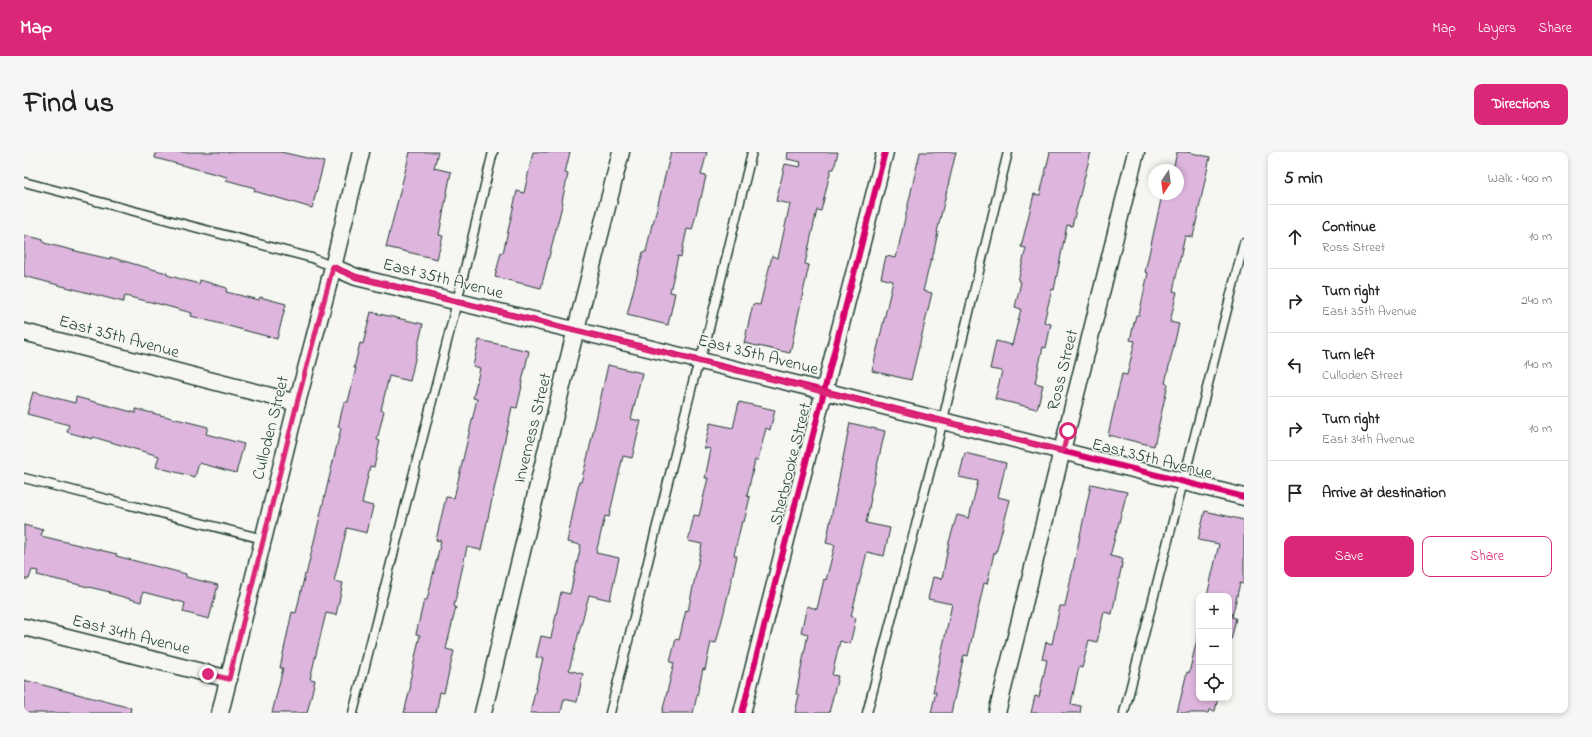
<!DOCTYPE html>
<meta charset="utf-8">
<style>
:root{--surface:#fff;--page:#f6f6f6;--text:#222;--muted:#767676;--line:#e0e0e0;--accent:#db2777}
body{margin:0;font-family:"Indie Flower",sans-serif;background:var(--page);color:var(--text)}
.controls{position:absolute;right:12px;bottom:12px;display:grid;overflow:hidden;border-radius:8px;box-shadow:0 2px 6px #0003}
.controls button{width:36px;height:36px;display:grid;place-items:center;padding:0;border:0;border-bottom:1px solid var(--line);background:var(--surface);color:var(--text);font:20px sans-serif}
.compass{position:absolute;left:1124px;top:12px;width:36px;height:36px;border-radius:50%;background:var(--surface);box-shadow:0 2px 6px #0003;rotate:193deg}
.stop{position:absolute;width:12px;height:12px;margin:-9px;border:3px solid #db2777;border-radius:50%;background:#fff}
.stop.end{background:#db2777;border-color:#fff;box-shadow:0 1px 4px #0008}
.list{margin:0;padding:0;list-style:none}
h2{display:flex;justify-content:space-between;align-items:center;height:52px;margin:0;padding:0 16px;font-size:17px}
h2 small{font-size:13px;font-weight:400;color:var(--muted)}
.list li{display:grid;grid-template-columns:26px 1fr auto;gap:12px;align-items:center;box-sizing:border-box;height:64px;padding:0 16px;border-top:1px solid var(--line)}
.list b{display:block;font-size:15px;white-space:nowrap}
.list p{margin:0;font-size:13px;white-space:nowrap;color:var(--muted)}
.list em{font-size:13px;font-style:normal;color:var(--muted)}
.actions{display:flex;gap:8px;padding:12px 16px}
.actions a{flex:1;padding:9px 0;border:1px solid var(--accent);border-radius:8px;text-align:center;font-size:14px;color:var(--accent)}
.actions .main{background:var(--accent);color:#fff}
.icon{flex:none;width:22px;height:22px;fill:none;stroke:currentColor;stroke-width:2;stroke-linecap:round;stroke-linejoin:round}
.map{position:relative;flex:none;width:1220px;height:561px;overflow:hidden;border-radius:8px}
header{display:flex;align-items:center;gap:24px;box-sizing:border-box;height:56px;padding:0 20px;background:var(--accent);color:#fff}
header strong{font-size:19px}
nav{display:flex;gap:22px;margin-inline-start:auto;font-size:14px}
.intro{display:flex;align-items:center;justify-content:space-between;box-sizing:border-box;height:96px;padding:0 24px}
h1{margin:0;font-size:28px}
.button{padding:10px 18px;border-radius:8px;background:var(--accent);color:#fff;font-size:14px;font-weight:700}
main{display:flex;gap:24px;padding:0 24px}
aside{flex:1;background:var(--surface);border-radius:8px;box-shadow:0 2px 6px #0003}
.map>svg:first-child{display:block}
</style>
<header>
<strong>Map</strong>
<nav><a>Map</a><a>Layers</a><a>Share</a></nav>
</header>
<div class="intro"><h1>Find us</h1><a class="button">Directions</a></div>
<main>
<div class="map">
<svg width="1220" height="561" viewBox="0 0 1220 561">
<rect width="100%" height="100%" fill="#f6f6f2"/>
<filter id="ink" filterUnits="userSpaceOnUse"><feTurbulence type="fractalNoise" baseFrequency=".025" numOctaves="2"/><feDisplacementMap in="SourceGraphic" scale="8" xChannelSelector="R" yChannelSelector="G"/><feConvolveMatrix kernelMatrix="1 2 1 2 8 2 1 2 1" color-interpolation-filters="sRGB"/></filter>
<g filter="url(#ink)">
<g fill="#ddb5dd" stroke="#1f3d34">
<path d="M132 0H257L300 10 288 56 230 39 231 36 202 28 203 25 131 6Z"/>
<path d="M386 0H414L410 16 427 20 415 83 419 84 413 107 362 95Z"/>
<path d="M509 0H546L541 21 544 22 538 49 539 50 517 136 471 125 477 100 479 101 493 39 500 41Z"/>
<path d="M647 0H683L677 23 682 24 677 46H676L668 78 663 77 657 105 654 104 646 140 651 141 644 173 603 163 619 100H622L628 72H629Z"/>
<path d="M764 0H814L810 17H807L797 59 793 58 781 112 785 113 766 201 720 191 729 152 736 153 748 104 754 106 766 52 752 49 761 12 776 15 777 10 763 7Z"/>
<path d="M896 0H932L913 80H914L908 108 907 107 899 139 908 141 887 228 848 219 869 129 857 126 862 104 872 106Z"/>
<path d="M1026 0H1067L1048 74 1043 73 1030 138 1028 137 1020 170 1027 172 1022 196 1019 195 1011 231 1019 233 1013 257 971 247 978 219 966 217 972 189 988 193 997 157 991 155 997 130 994 129 1002 96 997 95 1010 42 1016 43Z"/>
<path d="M1153 0H1163L1186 5 1169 85 1161 84 1149 139 1153 140 1146 170 1155 172 1141 231 1144 232 1130 294 1084 283 1098 222 1103 223 1111 189 1106 188 1112 163H1115L1124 121 1121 120 1138 43 1143 44V42H1154V18H1149Z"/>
<path d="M0 83 20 88V91L64 102 86 107V105L110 112 143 121V123L175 132 176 128 203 136 202 140 235 148 236 145 262 152 253 187 167 164 168 161 135 152 101 144 99 150 0 124Z"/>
<path d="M347 160 399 172 386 229 365 224 357 258 360 259 353 288 356 289 350 315 346 314 338 351 349 354 343 381 323 376 310 429 319 431 312 463 302 461 286 527 291 528 283 561H248L259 516H256L268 460 272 461 281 422 282 423 317 276 314 275 320 250H324L332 216H330L336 191 339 192Z"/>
<path d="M455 188 505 199 497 234H498L493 256 488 255 457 398 443 395 430 454 432 455 422 497 430 499 420 541 416 540 412 561H380L387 533H385L396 483 392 482 400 448H403L417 389 412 388 422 345 430 346 453 247 449 246 456 216 449 214Z"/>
<path d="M584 213 618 221 607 267 617 269 608 306 599 304 585 365 581 364 572 401 595 406 586 448 565 443 545 518 559 522 553 550 540 547 537 561H506L519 506 512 505 517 484 527 486 537 440 546 442 557 393 543 390 555 330H557L564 303Z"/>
<path d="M9 240 51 251 52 245 112 261V257L184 275 182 282 220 292 212 321 175 311 171 325 132 315 135 304 69 285 68 287 43 280 45 273 3 262Z"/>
<path d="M715 250 751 258 746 278 742 276 734 308H731L723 344 726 345 720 370 718 369 710 403 713 404 700 460 692 491 687 490 681 518 679 517 669 561H638L650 511 646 510 652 487 655 488 662 458 664 459 678 392 664 389 670 363 675 364 684 326H681L687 297 680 296 686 271 709 276Z"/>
<path d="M826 271 861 279 846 345 847 346 842 371 866 376 860 404 843 400 827 464 832 466 826 492 816 489 808 523 814 524 805 561H771L775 543 772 542 784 482 777 480 783 454 793 457 800 427 802 428 811 393 802 391Z"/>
<path d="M941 301 982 311 974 345 986 348 972 401H970L963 432 960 431 944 504 940 503 927 561H907L912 540H909L928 452 904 447 909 425 918 427 925 390 933 363 945 366 954 329 935 325Z"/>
<path d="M1067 332 1103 340 1086 404 1099 407 1088 462 1080 460 1073 490 1065 488 1058 516 1055 515 1047 552 1057 554 1056 561H1007L1011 544 1015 545 1023 508 1018 507 1022 490 1028 492 1036 454H1041Z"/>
<path d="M1181 359 1220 368V432L1216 431 1208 465 1212 466 1205 498V444H1183L1195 392 1174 388Z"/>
<path d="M0 373 19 378 17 384 93 402 92 404 162 422V425L194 433 185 467 159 460 161 451 119 440 117 450 85 441 86 440 13 423 14 419 8 418 5 427H0Z"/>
<path d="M1175 479V546H1194L1191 559 1185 558 1184 561H1153L1163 520 1165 521Z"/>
<path d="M0 528 107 556 106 561H0Z"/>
</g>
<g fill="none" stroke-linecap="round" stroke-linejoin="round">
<defs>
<g id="lane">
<path d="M0 30 288 106 309 115"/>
<path d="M0 326 239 387"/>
<path d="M329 561 429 166 469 0"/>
<path d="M586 561 670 226 682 189 728 0"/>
<path d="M843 561 914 288 984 0"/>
<path d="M1100 561 1220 91"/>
</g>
<g id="street">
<path d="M309 115 332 125 780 234 1220 345"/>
<path d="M0 180 273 251"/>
<path d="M0 475 205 527"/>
<path d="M196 561 273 251 309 115 337 0"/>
<path d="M459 561 545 205 597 0"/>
<path d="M718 561 861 0"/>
<path d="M973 561 1112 0"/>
</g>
</defs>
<use href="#lane" stroke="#1f3d34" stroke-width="11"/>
<use href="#street" stroke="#1f3d34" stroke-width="19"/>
<use href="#lane" stroke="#f6f6f2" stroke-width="8"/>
<use href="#street" stroke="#f6f6f2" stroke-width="16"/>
<defs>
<g id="cycleway">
<path d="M309 115 332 125 780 234 1220 345"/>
<path d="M718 561 861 0"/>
</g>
</defs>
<use href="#cycleway" stroke="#f6f6f2" stroke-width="8"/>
<use href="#cycleway" stroke="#d6006c" stroke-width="6"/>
</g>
</g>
<g fill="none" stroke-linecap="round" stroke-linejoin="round" filter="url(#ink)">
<path stroke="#db2777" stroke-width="5" d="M184 522 205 527 273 251 309 115 332 125 1039 299 1044 279"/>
</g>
<g text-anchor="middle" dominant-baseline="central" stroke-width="3" stroke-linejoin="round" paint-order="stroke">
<g font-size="17" fill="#1f3d34" stroke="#f6f6f2">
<text transform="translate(419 127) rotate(14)">East 35th Avenue</text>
<text transform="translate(95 185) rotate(15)">East 35th Avenue</text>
<text transform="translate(734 203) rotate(14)">East 35th Avenue</text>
<text transform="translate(1039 218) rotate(-76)">Ross Street</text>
<text transform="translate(247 276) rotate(-76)">Culloden Street</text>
<text transform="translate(509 276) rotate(-76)">Inverness Street</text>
<text transform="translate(1128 307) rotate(14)">East 35th Avenue</text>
<text transform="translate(767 312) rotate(-76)">Sherbrooke Street</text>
<text transform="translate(107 483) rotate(14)">East 34th Avenue</text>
</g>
</g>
</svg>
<div class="controls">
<button>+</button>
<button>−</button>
<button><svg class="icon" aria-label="locate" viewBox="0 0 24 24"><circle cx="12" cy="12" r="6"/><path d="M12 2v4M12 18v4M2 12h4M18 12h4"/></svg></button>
</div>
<svg class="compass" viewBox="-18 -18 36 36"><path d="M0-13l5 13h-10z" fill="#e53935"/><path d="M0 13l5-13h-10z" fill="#767676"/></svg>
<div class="stop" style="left:1044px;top:279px"></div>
<div class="stop end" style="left:184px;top:522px"></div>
</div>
<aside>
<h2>5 min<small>Walk · 400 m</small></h2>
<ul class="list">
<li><svg class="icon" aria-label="ahead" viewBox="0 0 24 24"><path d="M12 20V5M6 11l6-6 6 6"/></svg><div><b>Continue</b><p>Ross Street</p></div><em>10 m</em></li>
<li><svg class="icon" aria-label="right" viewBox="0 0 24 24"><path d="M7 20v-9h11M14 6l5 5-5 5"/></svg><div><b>Turn right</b><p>East 35th Avenue</p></div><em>240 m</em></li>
<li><svg class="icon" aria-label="left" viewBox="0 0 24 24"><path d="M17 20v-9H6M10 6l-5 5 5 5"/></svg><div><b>Turn left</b><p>Culloden Street</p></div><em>140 m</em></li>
<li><svg class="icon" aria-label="right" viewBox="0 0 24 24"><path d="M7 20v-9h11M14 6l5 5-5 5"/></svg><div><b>Turn right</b><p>East 34th Avenue</p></div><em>10 m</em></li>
<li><svg class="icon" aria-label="arrive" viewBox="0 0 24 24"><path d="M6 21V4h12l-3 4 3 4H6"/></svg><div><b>Arrive at destination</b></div></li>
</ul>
<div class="actions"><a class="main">Save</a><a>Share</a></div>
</aside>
</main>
